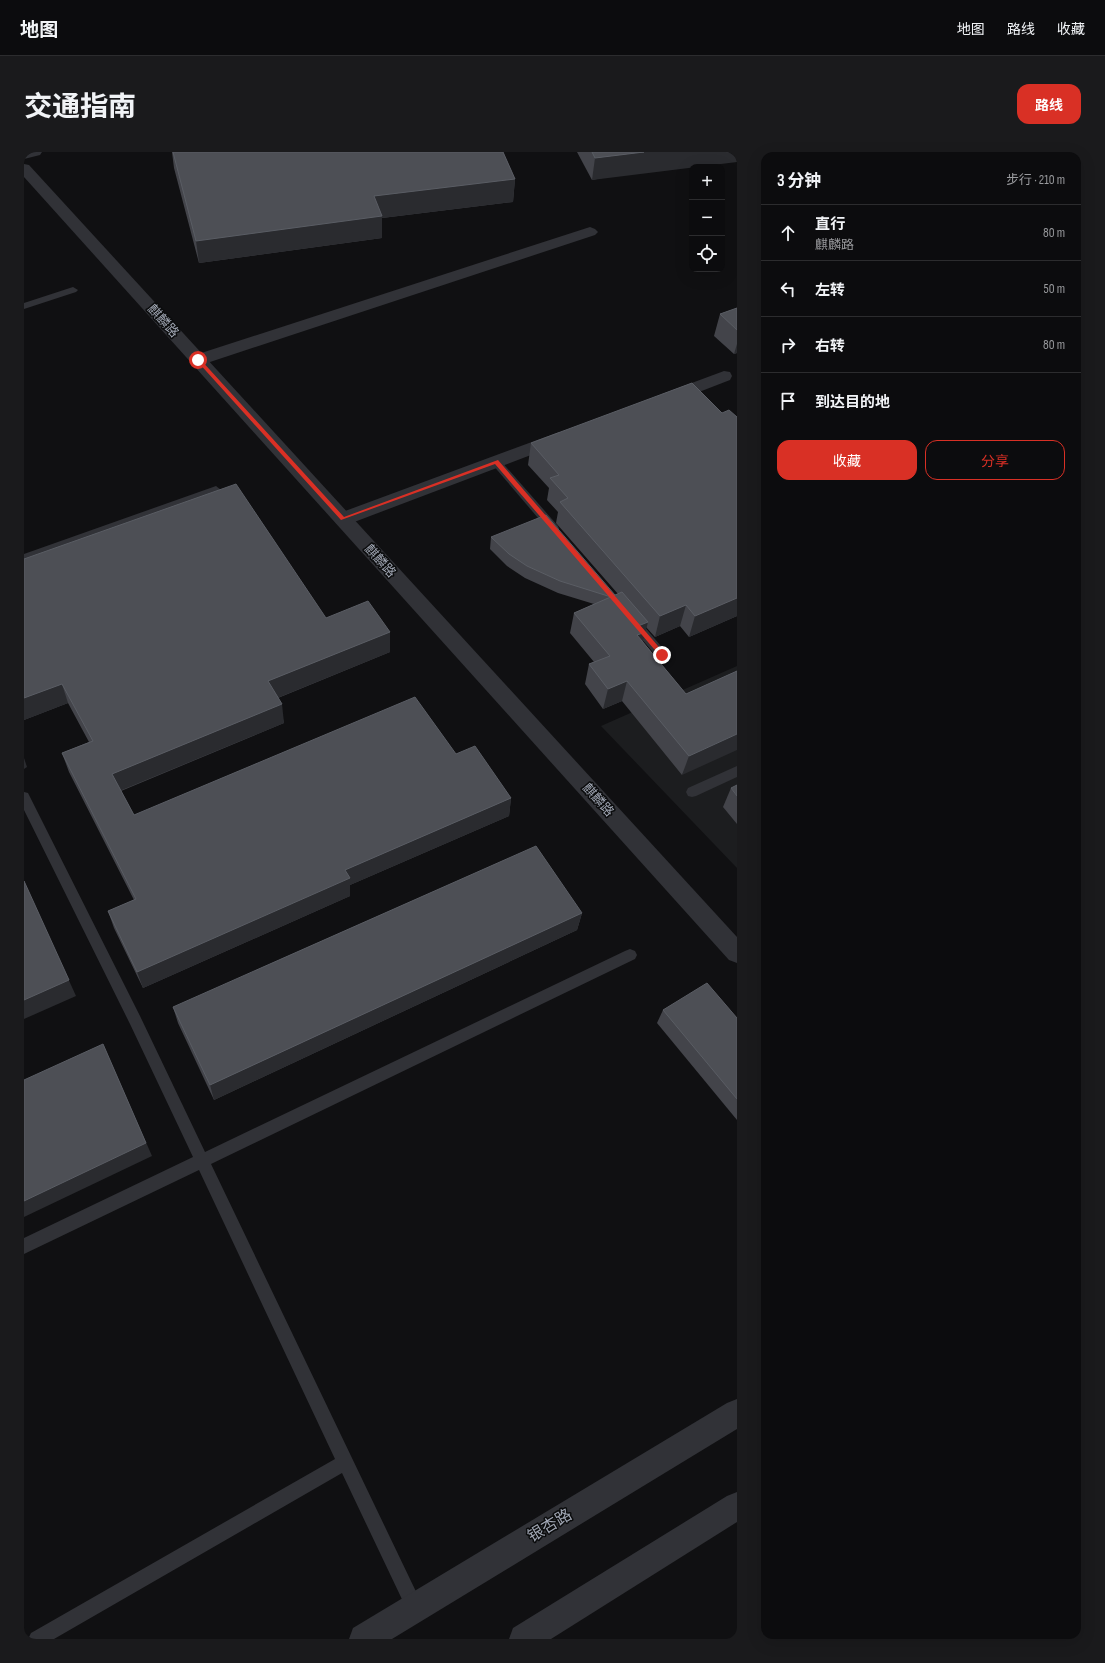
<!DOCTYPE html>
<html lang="zh">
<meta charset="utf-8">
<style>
:root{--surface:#0c0c0e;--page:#1a1a1c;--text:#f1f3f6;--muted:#9a9b9e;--line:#2c2c2e;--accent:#d93025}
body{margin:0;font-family:"Sofia Sans Condensed","Noto Sans SC",sans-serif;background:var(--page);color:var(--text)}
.controls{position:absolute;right:12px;top:12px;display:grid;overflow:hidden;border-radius:8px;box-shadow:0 4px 16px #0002}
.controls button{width:36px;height:36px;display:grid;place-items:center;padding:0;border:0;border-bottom:1px solid var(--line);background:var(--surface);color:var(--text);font:20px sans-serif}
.stop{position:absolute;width:12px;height:12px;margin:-9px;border:3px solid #d93025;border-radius:50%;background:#fff}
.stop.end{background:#d93025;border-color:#fff;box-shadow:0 1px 4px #0008}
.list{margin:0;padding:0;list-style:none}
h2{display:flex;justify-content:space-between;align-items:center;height:52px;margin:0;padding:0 16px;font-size:17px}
h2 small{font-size:13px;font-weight:400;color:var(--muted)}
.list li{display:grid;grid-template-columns:26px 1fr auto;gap:12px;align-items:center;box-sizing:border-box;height:56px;padding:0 16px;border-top:1px solid var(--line)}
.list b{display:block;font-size:15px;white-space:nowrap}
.list p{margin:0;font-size:13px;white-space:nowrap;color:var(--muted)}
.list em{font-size:13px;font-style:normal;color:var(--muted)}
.actions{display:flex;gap:8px;padding:12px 16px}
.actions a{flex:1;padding:9px 0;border:1px solid var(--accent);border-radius:12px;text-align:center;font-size:14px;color:var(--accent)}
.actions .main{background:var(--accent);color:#fff}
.icon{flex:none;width:22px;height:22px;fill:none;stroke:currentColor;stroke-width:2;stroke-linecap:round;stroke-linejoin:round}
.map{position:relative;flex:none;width:713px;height:1487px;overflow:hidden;border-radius:12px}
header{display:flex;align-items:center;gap:24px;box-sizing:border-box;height:56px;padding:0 20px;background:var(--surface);border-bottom:1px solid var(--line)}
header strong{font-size:19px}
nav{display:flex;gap:22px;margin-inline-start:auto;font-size:14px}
.intro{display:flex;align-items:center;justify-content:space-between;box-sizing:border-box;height:96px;padding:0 24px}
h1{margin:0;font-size:28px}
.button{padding:10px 18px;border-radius:12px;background:var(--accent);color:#fff;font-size:14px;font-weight:700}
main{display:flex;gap:24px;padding:0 24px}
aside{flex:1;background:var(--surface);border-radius:12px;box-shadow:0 4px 16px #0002}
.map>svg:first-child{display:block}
</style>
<header>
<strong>地图</strong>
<nav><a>地图</a><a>路线</a><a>收藏</a></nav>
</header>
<div class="intro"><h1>交通指南</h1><a class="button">路线</a></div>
<main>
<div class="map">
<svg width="713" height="1487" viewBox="0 0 713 1487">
<rect width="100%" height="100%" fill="#101012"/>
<path fill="#1c1d1f" d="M713 514V716L577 574Z"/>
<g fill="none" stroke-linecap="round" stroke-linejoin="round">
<g fill="#313237" fill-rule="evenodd">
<path d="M49 135 54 138 52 140 0 157V151Z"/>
<path d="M472 306 476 308 534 374 535 377 534 380H526L468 312 467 310 468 308Z"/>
<path d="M192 334 197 338 196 341 0 410V402Z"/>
<path d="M609 465 613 466 642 500 644 503 642 506H634L605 472 603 469 605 466Z"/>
<path d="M713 614V625L672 644 668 645 664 644 662 640 664 636Z"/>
<path d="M0 640 4 641 6 645 116 864 181 1000 601 799 606 797 611 799 613 803 611 807 187 1012 397 1450 400 1456 397 1462 391 1465 385 1462 318 1321 30 1487H4L7 1481 311 1307 175 1018 0 1102V1086L169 1005 106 872 0 658Z"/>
</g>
<g fill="#313237" fill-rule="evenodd">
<path d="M566 75 571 77 574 80 571 83 180 212 174 213 168 212 166 208 168 204Z"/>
<path d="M700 219 706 220 708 224 706 228 644 252 638 250 636 246 638 242Z"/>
<path d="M535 280 541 282 544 286 541 290 325 372 319 373 313 372 310 367 313 362Z"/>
</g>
<g fill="#313237" fill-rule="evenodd">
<path d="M0 0H18L16 3 0 7Z"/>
<path d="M0 12 5 13 713 785V811L705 808 0 25Z"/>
<path d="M713 1247V1277L368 1487H325L329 1476 703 1251Z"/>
<path d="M713 1340V1370L527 1487H485L489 1476 703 1344Z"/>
</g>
</g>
<g fill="#43444a">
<path d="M148 0H479L491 27 489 50 358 66V86L175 111 150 16Z"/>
<path d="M553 0H713L568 28Z"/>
<path d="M713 156V201L710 202 690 184 696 162Z"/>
<path d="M698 261 713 265V464L665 485 656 474 631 485 622 475 619 490 662 542 713 519 658 623 598 549 579 557 561 532 565 512 570 510 546 481 550 461 570 452 534 441 501 426 483 414 466 397 467 385 591 443 594 442 532 371 534 360 523 348 525 336 504 313 507 291Z"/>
<path d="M0 407 366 480V500L254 546 260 571 97 639 110 663 432 602 487 646 485 664 326 733V744L119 836 90 776 84 759 110 748 45 620 38 601 65 590 44 551 0 568Z"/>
<path d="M707 636 713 644V672L699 655Z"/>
<path d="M558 761 553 778 190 948 154 871 149 855Z"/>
<path d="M639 858 713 866V968L633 871Z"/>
</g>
<g fill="#2a2b2f">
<path d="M620 0H713V10L568 28 571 6Z"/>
<path d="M491 27 489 50 358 66V86L175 111 172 89 350 44Z"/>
<path d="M713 192V201L710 202Z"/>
<path d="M713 446V464L665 485 671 464Z"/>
<path d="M662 453 656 474 631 485 636 464Z"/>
<path d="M624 470 619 490 608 503 614 474Z"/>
<path d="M366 480V500L246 549 244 529Z"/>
<path d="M603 529 598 549 579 557 584 537Z"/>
<path d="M38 532 44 551 0 568V546Z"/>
<path d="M258 552 260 571 93 640 88 622Z"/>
<path d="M713 582V598L658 623 665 604Z"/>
<path d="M0 606 3 615 0 617Z"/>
<path d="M487 646 485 664 326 733V744L119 836 113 820 321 718Z"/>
<path d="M0 729 52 844 0 867Z"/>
<path d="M558 761 553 778 190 948 186 933Z"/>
<path d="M79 892 128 1004 0 1065V1049Z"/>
</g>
<g fill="#4d4f55" stroke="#5a5d64">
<path d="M149 0H479L491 27 350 44 358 64 172 89Z"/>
<path d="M568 0H620L571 6Z"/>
<path d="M713 156V178L696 162Z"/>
<path d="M668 231 698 261 705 258 713 265V446L671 464 662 453 636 464 536 350 544 346 526 326 535 323 507 291Z"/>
<path d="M212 332 302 466 344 449 366 480 244 529 258 552 88 622 110 663 391 545 432 602 451 594 487 646 321 718 326 726 113 820 84 759 112 747 38 601 69 589 38 532 0 546V407Z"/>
<path d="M522 363 591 443 587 445 536 429 503 414 485 402 467 385Z"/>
<path d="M598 440 624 470 614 474 619 481 613 483 662 542 713 519V582L665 604 603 529 584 537 565 512 586 504 550 461Z"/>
<path d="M713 633V644L707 636Z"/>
<path d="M512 694 558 761 186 933 149 855Z"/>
<path d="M0 729 45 828 0 848Z"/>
<path d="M683 831 713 866V947L639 858Z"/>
<path d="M79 892 122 991 0 1049V928Z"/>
</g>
<path fill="#d93025" d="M173 207H176L320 365 474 308 640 501V504H636L471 312 317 368 173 209Z"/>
<g text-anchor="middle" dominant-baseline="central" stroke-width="3" stroke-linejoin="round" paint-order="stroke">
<g font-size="13" fill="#a1a7b4" stroke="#0b0c0d">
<text transform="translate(139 169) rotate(48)">麒麟路</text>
<text transform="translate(356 409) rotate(48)">麒麟路</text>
<text transform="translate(574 648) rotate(48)">麒麟路</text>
</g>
<g font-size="16" fill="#a1a7b4" stroke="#0b0c0d">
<text transform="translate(526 1374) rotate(-31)">银杏路</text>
</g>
</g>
</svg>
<div class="controls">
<button>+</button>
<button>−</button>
<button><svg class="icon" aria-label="locate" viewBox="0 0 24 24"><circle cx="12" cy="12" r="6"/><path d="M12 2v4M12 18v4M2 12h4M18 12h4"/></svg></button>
</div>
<div class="stop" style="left:174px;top:208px"></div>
<div class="stop end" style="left:638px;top:503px"></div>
</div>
<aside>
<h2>3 分钟<small>步行 · 210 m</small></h2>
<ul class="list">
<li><svg class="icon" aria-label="ahead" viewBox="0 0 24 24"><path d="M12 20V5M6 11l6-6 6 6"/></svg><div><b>直行</b><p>麒麟路</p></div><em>80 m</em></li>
<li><svg class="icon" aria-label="left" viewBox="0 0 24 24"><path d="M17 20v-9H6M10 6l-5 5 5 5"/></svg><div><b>左转</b></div><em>50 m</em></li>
<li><svg class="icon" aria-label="right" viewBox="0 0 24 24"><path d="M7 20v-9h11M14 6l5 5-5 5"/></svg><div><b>右转</b></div><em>80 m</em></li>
<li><svg class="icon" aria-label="arrive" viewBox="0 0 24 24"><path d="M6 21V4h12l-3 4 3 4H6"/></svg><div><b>到达目的地</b></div></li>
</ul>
<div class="actions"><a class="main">收藏</a><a>分享</a></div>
</aside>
</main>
